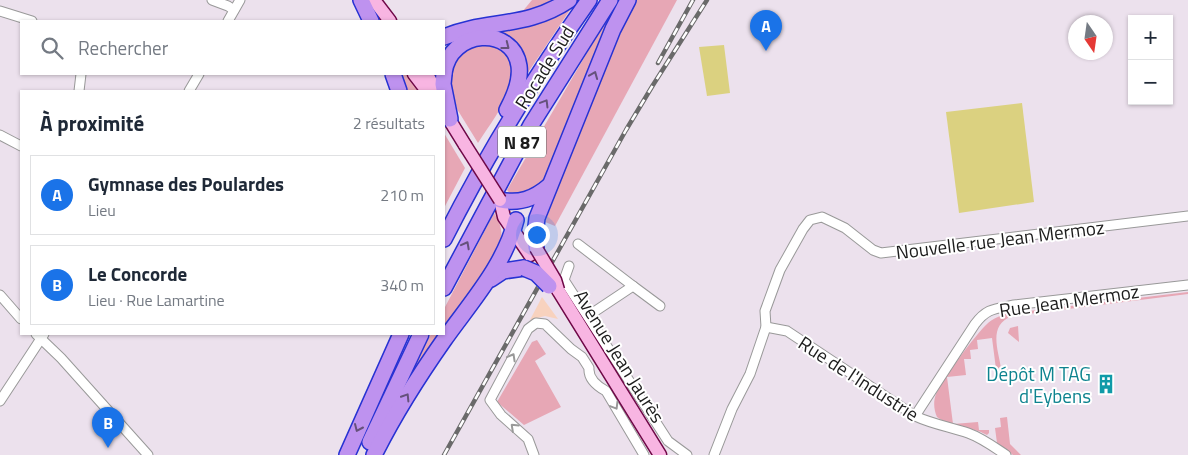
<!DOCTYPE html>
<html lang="fr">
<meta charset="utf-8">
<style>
:root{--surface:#fff;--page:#f2f2f3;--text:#1f2937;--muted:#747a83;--line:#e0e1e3;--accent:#1a73e8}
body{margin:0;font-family:"Titillium Web",sans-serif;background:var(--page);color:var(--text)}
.controls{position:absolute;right:15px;top:15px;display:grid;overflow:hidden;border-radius:0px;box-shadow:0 1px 4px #0004}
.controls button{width:45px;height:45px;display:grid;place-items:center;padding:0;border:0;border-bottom:1px solid var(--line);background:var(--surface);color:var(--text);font:25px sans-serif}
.compass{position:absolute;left:1068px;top:15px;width:45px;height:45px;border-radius:50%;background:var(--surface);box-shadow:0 1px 4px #0004;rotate:167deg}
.you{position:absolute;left:536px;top:234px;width:18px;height:18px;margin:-12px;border:4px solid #fff;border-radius:50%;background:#1a73e8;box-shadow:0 0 0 8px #1a73e833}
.badge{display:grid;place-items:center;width:32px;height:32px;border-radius:50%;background:var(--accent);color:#fff;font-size:16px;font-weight:700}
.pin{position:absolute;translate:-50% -41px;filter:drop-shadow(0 1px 2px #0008)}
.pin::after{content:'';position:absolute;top:26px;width:18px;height:15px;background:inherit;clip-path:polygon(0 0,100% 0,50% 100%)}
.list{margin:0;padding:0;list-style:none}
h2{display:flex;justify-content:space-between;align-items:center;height:65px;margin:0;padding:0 20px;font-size:21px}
h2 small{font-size:16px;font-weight:400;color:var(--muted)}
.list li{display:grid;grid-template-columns:32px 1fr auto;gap:15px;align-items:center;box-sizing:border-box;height:80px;margin:0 10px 10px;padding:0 10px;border:1px solid var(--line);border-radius:0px}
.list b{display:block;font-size:19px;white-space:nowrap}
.list p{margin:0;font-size:16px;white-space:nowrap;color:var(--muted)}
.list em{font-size:16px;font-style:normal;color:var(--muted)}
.icon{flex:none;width:28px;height:28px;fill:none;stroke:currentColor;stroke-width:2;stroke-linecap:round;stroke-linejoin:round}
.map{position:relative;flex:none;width:1188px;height:455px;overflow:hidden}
.search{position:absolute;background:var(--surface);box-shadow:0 1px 4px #0004;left:20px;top:20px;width:425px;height:55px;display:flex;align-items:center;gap:12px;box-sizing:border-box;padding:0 18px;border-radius:0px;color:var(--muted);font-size:19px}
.panel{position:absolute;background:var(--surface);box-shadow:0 1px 4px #0004;left:20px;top:90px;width:425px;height:245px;border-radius:0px}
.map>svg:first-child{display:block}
</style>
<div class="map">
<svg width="1188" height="455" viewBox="0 0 1188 455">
<rect width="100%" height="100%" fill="#ece1ed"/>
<g fill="#e7a7b5">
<path d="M532 0H557L529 14 522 12Z"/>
<path d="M636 0H677L555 226 545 222 595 89Z"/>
<path d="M616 3 621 5 543 183 529 194 513 197 507 190Z"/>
<path d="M572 7 527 74 520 53 486 33 556 16Z"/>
<path d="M493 45C497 48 505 52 508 57 522 86 493 119 478 143L457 109 450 80 453 61 472 46Z"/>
<path d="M396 74H408L418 91H401Z"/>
<path d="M444 133 465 168 444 208Z"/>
<path d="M494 213C505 231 502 237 496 258L393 411 391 410 431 334H444V309Z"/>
<path d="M1188 292V294L1012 316C988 325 998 349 1001 368L996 369 992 338 977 340 978 349 970 350 971 359H964L966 375 947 377 953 424 978 422 979 430H989V433L987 435C971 426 952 428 937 417 934 410 933 402 936 394 942 380 976 334 987 324 992 319 998 317 1004 314Z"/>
<path d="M1018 326 1019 342 1008 333 1010 328Z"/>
<path d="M537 340 546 354 535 361 561 407 524 425 497 402 532 342Z"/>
<path d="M1007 417 1010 444 1021 455H1013L997 443 995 428 1001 427 1000 418Z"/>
</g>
<path fill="#f8d2be" d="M542 297 558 319 545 316 530 320Z"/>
<g fill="#dbd180">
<path d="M724 45 730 93 707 96 699 47Z"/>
<path d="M1022 103 1034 202 959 213 946 112Z"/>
</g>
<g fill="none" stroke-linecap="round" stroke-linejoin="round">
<defs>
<g id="minor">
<path d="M212 0 228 6 234 10"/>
<path d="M0 11 32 21"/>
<path d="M228 21 240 0"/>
<path d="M79 91 81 74"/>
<path d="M189 91 199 74"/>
<path d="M0 135 21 146"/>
<path d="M578 244 633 286 588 316"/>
<path d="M569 266 564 280 668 441 687 455"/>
<path d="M633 286 660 306"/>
<path d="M0 295 21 319"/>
<path d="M766 327 787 331 915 416C932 424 950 427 968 433 982 438 994 447 1006 455"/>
<path d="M36 334 61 358 148 455"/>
<path d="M0 401 44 334"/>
<path d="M915 416 975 324C987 308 995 309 1014 305L1188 285"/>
<path d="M534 455 528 439 501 415 490 400 528 329 536 323 545 324 571 349 582 357 589 368C588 379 597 386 606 391L644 455"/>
<path d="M714 455 732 409 750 374 766 327 765 311 780 270 803 229 810 220 822 217 845 228 873 250 881 253 1188 216"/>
</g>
<g id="secondary">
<path d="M374 0 390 21"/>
<path d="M414 74 427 91"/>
<path d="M427 74 436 91"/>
<path d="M444 111 465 145"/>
<path d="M500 200 504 217 530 255"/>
<path d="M558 290 660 455"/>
</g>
<g id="trunk">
<path d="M361 0 371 21"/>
<path d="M444 37C487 19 526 29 569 0"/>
<path d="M444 73C450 29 513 25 519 66 521 81 514 97 507 110"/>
<path d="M393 74 399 91"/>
<path d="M444 74 443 84 450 119"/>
<path d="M500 200C519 204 534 199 549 186"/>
<path d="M444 239C486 156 535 76 589 0"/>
<path d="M536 248 535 235 537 218 613 29 628 0"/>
<path d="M491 279 503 271 524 268"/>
<path d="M444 288 531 125 610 0"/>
<path d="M370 442 421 334"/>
<path d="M347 455 401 334"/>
<path d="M374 455C394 415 418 377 444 340 471 302 504 266 516 220"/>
</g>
</defs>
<use href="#minor" stroke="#999" stroke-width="11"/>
<use href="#secondary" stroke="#6f0747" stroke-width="15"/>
<use href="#trunk" stroke="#2732d3" stroke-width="18"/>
<use href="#minor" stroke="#fff" stroke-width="9"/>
<use href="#secondary" stroke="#f8b5e2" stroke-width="12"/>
<use href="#trunk" stroke="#be92ef" stroke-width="15"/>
<defs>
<g id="rail">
<path d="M658 63 693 0"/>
<path d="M444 455 626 130 653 85 707 0"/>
</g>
</defs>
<use href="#rail" stroke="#6a6a6a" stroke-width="4.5"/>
<use href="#rail" stroke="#fff" stroke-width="2.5" stroke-dasharray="8" stroke-linecap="butt"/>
<defs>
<g id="secondary-bridge">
<path d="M465 145 500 200"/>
<path d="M536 248 555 280 558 290"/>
</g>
<path id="trunk-bridge" d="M524 268 536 273 549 286"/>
</defs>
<use href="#secondary-bridge" stroke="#6f0747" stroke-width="15" stroke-linecap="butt"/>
<use href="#trunk-bridge" stroke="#2732d3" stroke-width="18" stroke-linecap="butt"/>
<use href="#secondary-bridge" stroke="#f8b5e2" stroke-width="12"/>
<use href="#trunk-bridge" stroke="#be92ef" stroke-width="15"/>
</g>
<defs><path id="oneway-chevron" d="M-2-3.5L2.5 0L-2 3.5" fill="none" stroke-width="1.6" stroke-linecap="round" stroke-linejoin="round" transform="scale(1.25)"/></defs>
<g stroke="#65517b">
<use href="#oneway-chevron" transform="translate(506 46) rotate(38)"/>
<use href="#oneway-chevron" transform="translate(594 75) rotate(-68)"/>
<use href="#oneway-chevron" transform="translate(545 103) rotate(-59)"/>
<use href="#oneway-chevron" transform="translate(466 245) rotate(-62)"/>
<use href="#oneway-chevron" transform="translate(406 397) rotate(-58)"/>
<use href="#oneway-chevron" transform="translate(358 428) rotate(114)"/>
</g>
<g stroke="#999">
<use href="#oneway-chevron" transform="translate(512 357) rotate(-61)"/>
<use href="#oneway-chevron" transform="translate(615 406) rotate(59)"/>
<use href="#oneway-chevron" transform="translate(514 427) rotate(-137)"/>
</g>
<defs>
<symbol id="building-bare" viewBox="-9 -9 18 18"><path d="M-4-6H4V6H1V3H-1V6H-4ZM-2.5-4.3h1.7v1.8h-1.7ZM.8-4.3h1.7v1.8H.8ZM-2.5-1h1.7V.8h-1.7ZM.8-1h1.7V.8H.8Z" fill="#0f9aa8" stroke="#fff" stroke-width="2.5" paint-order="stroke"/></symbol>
</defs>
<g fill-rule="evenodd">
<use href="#building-bare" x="1092" y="370" width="28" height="28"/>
</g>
<g text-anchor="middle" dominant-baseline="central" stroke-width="4" stroke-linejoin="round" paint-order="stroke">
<rect fill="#fff" stroke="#606060" stroke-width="1" x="498" y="126.5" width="48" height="31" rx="4"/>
<g font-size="18" font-weight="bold" fill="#1c1c1c">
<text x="522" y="142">N 87</text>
</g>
<g font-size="19" fill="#1c1c1c" stroke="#fff">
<text transform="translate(544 67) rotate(-58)">Rocade Sud</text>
<text transform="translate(1000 239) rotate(-7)">Nouvelle rue Jean Mermoz</text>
<text transform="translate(1069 300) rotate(-8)">Rue Jean Mermoz</text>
<text transform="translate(620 356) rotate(58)">Avenue Jean Jaurès</text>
<text transform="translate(859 378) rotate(33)">Rue de l'Industrie</text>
</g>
<g font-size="19" fill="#0d838f" stroke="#fff" text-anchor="end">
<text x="1091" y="373">Dépôt M TAG<tspan x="1091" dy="22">d'Eybens</tspan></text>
</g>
</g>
</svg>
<div class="controls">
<button>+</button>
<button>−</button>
</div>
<svg class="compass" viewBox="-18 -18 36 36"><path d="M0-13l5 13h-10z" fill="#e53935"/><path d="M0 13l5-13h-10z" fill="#747a83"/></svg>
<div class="you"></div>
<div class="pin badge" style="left:766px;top:51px">A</div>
<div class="pin badge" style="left:108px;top:448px">B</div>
<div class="search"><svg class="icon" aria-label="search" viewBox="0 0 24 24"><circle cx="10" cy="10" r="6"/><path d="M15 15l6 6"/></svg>Rechercher</div>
<section class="panel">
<h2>À proximité<small>2 résultats</small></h2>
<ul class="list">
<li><span class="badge">A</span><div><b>Gymnase des Poulardes</b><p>Lieu</p></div><em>210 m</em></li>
<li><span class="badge">B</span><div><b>Le Concorde</b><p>Lieu · Rue Lamartine</p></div><em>340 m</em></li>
</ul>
</section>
</div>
